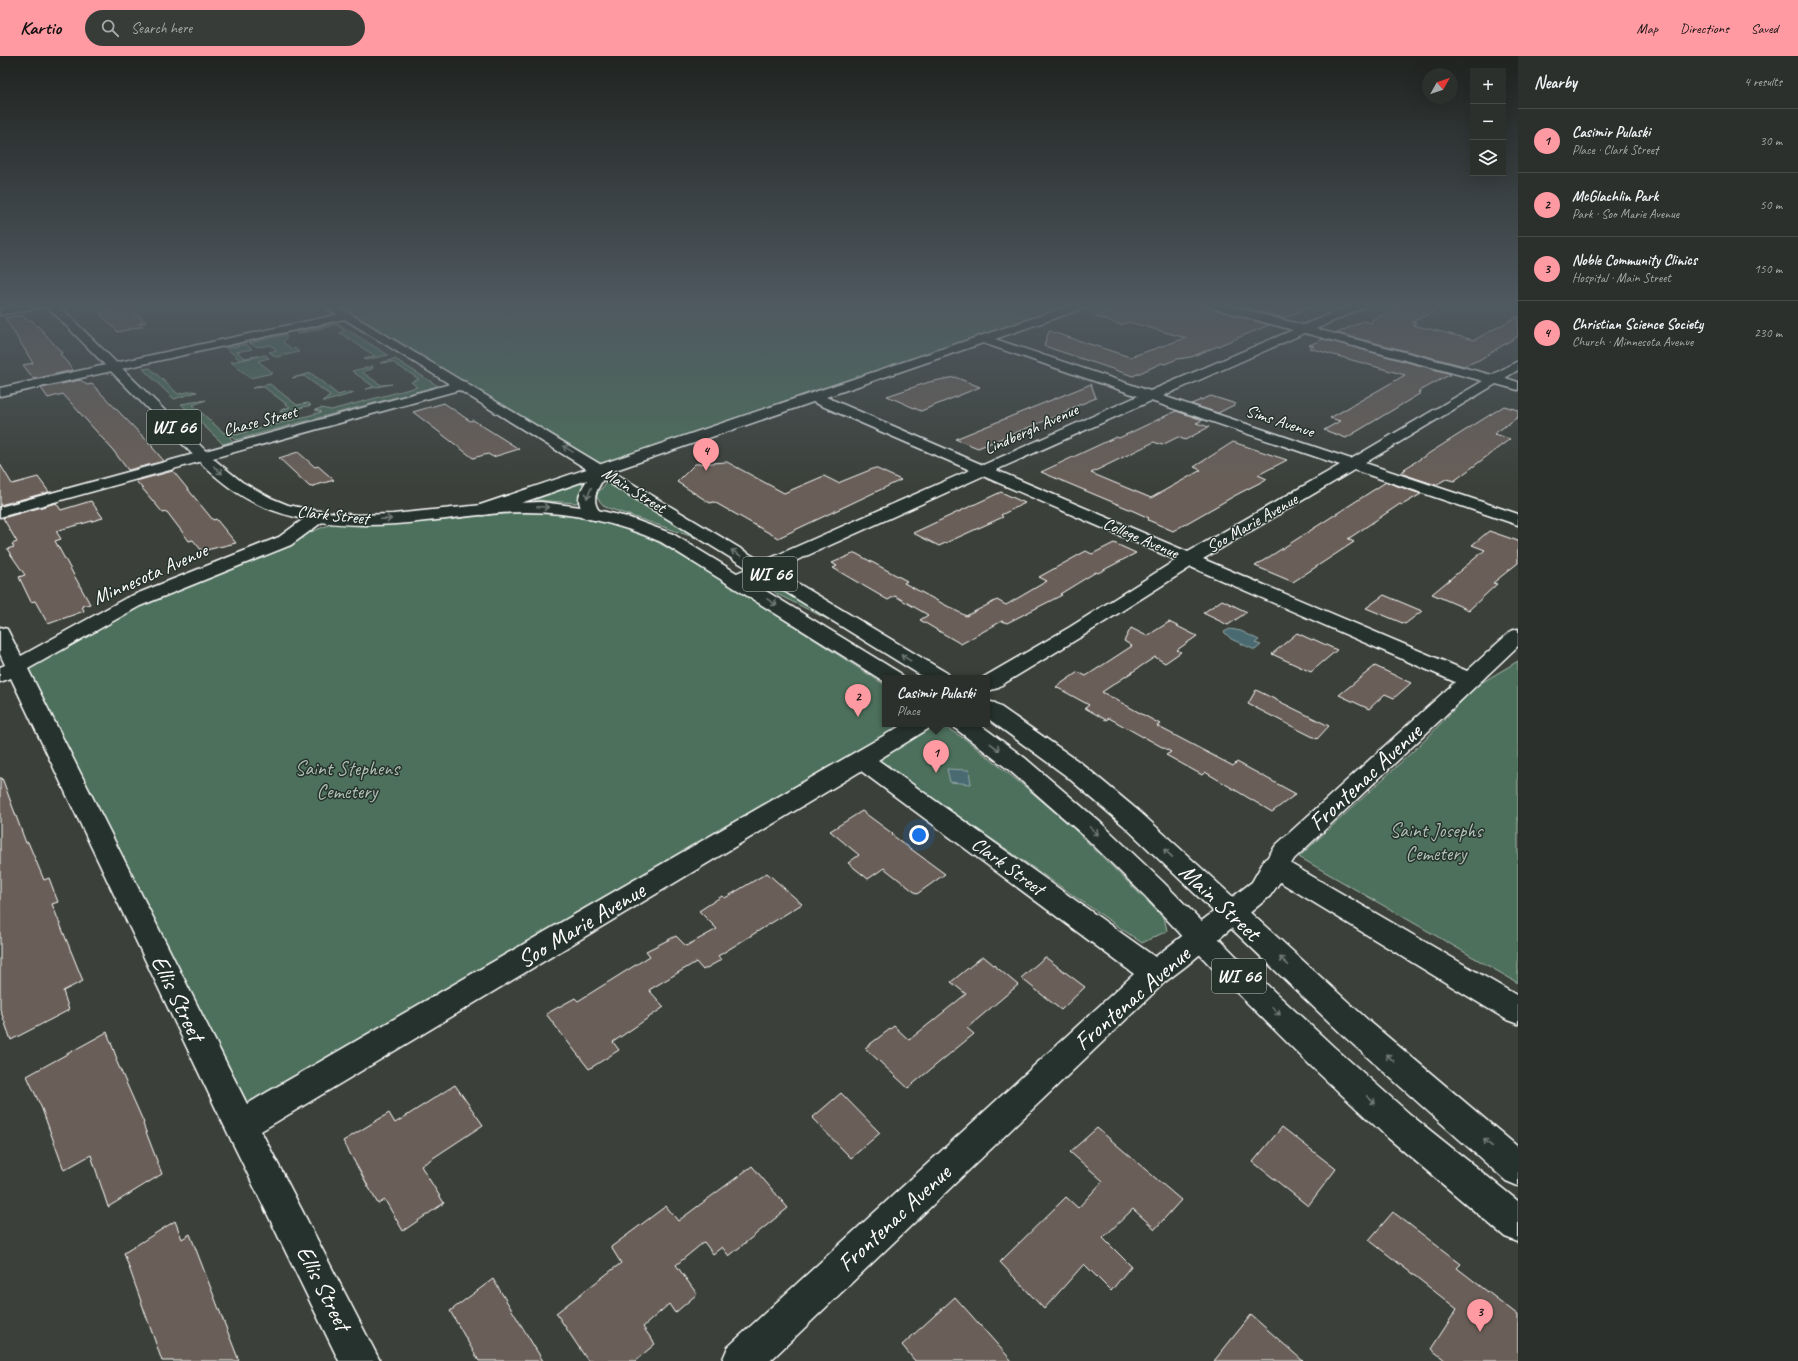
<!DOCTYPE html>
<meta charset="utf-8">
<style>
:root{--surface:#2c302c;--page:#383c38;--text:#f1f3f6;--muted:#a6a9a9;--line:#484b48;--accent:#ff9aa2}
body{margin:0;font-family:Caveat,sans-serif;background:var(--page);color:var(--text)}
.controls{position:absolute;right:12px;top:12px;display:grid;overflow:hidden;border-radius:0px;box-shadow:0 4px 16px #0002}
.controls button{width:36px;height:36px;display:grid;place-items:center;padding:0;border:0;border-bottom:1px solid var(--line);background:var(--surface);color:var(--text);font:20px sans-serif}
.compass{position:absolute;left:1422px;top:12px;width:36px;height:36px;border-radius:50%;background:var(--surface);box-shadow:0 4px 16px #0002;rotate:50deg}
.you{position:absolute;left:919px;top:779px;width:14px;height:14px;margin:-10px;border:3px solid #fff;border-radius:50%;background:#1a73e8;box-shadow:0 0 0 6px #1a73e833}
.badge{display:grid;place-items:center;width:26px;height:26px;border-radius:50%;background:var(--accent);color:#111;font-size:13px;font-weight:700}
.pin{position:absolute;translate:-50% -33px;filter:drop-shadow(0 1px 2px #0008)}
.pin::after{content:'';position:absolute;top:21px;width:14px;height:12px;background:inherit;clip-path:polygon(0 0,100% 0,50% 100%)}
.popup{position:absolute;left:882px;top:619px;width:108px;height:52px;box-sizing:border-box;display:grid;place-content:center;border-radius:0px;background:var(--surface);filter:drop-shadow(0 1px 3px #0005);font-size:13px;white-space:nowrap;color:var(--muted)}
.popup b{font-size:15px;color:var(--text)}
.popup::after{content:'';position:absolute;left:50%;top:100%;margin-left:-8px;border:8px solid transparent;border-top-color:var(--surface)}
.list{margin:0;padding:0;list-style:none}
h2{display:flex;justify-content:space-between;align-items:center;height:52px;margin:0;padding:0 16px;font-size:17px}
h2 small{font-size:13px;font-weight:400;color:var(--muted)}
.list li{display:grid;grid-template-columns:26px 1fr auto;gap:12px;align-items:center;box-sizing:border-box;height:64px;padding:0 16px;border-top:1px solid var(--line)}
.list b{display:block;font-size:15px;white-space:nowrap}
.list p{margin:0;font-size:13px;white-space:nowrap;color:var(--muted)}
.list em{font-size:13px;font-style:normal;color:var(--muted)}
.icon{flex:none;width:22px;height:22px;fill:none;stroke:currentColor;stroke-width:2;stroke-linecap:round;stroke-linejoin:round}
.map{position:relative;flex:none;width:1518px;height:1305px;overflow:hidden}
header{display:flex;align-items:center;gap:24px;box-sizing:border-box;height:56px;padding:0 20px;background:var(--accent);color:#111}
header strong{font-size:19px}
nav{display:flex;gap:22px;margin-inline-start:auto;font-size:14px}
.search{width:280px;height:36px;background:var(--page);display:flex;align-items:center;gap:10px;box-sizing:border-box;padding:0 14px;border-radius:22px;color:var(--muted);font-size:15px}
main{display:flex}
aside{flex:1;background:var(--surface)}
.map>svg:first-child{display:block}
</style>
<header>
<strong>Kartio</strong>
<div class="search"><svg class="icon" aria-label="search" viewBox="0 0 24 24"><circle cx="10" cy="10" r="6"/><path d="M15 15l6 6"/></svg>Search here</div>
<nav><a>Map</a><a>Directions</a><a>Saved</a></nav>
</header>
<main>
<div class="map">
<svg width="1518" height="1305" viewBox="0 0 1518 1305">
<rect width="100%" height="100%" fill="#3b403a"/>
<filter id="ink" filterUnits="userSpaceOnUse"><feTurbulence type="fractalNoise" baseFrequency=".025" numOctaves="2"/><feDisplacementMap in="SourceGraphic" scale="8" xChannelSelector="R" yChannelSelector="G"/><feConvolveMatrix kernelMatrix="1 2 1 2 8 2 1 2 1" color-interpolation-filters="sRGB"/></filter>
<g filter="url(#ink)">
<g fill="#4e705b" stroke="#a6b8ad">
<path d="M351 248 375 249 1086 248 601 414 340 256 357 252Z"/>
<path d="M337 267 388 299 365 304 364 303 375 300 340 277 345 275 336 269 297 278 296 276Z"/>
<path d="M285 279 287 281 283 286 292 293 295 292 299 296 276 301 269 296 277 294 270 289 258 291 249 287Z"/>
<path d="M246 288 252 293 237 296 244 302 258 300 240 304 226 292Z"/>
<path d="M266 299 269 302 258 305 273 317 250 322 231 306Z"/>
<path d="M395 303 438 330 235 384 232 380 229 381 233 385 223 388 181 348 206 344 193 349 224 377 232 375 236 379 322 356 315 354 321 352 331 354 417 331 411 326 419 323 392 306 380 307Z"/>
<path d="M373 310 372 313 362 316 381 329 392 328 366 333 374 331 352 315Z"/>
<path d="M150 312 178 338 193 335 197 336 174 343 143 313Z"/>
<path d="M311 317 338 339 348 336 354 337 327 345H322L331 340 304 320 292 322Z"/>
<path d="M270 328 297 349 308 347 311 349 286 356H280L281 354 290 351 264 331 252 332Z"/>
<path d="M589 424 577 447 534 444Z"/>
<path d="M606 427H609L699 483 605 451 597 442V438Z"/>
<path d="M495 457H543L575 461 601 466 639 476 668 492 728 528 885 629V668H940L965 683 1029 734 1071 770 1158 856 1165 865 1167 875 1142 887 892 714 889 709 852 710 242 1069 22 607 135 546 336 466Z"/>
<path d="M768 524 835 565 833 566 777 538 769 531Z"/>
<path d="M1518 605V927L1299 801 1426 683 1476 630Z"/>
</g>
<g fill="#496a70" stroke="#92a6a9">
<path d="M1230 573 1241 575 1259 584 1255 587 1261 589 1255 594 1231 583 1224 576Z"/>
<path d="M947 713 969 714 971 728 950 726Z"/>
</g>
<g fill="#6b5e58" stroke="#fff">
<path d="M1130 248H1202L1205 251 1269 269 1191 301 1177 303 1165 308 1162 307 1133 320 1044 290 1049 275 1130 301 1186 282 1129 266 1121 269 1095 260Z"/>
<path d="M1228 248H1316L1284 262Z"/>
<path d="M1407 248H1450L1412 266 1416 267 1413 269 1474 284 1518 260V280L1479 304 1464 310 1337 277 1363 265 1371 267 1372 264Z"/>
<path d="M129 251 146 266 139 267 143 270 118 276 99 257Z"/>
<path d="M22 259 28 265 32 264 36 270H38L62 297 60 298 73 314 34 323 23 309 33 307 5 262Z"/>
<path d="M1323 283 1451 318 1418 336 1421 337 1346 382 1324 374 1340 365 1330 362 1405 319 1309 292 1314 290 1309 289Z"/>
<path d="M955 321 980 331 921 355 887 340 929 326Z"/>
<path d="M81 324 87 329 92 328 153 391H152L164 405 128 414 112 393 63 338 48 342 41 332Z"/>
<path d="M1091 328 1096 342 1067 354 1069 355 978 392 955 383Z"/>
<path d="M1211 340 1236 348 1218 357 1191 348Z"/>
<path d="M444 347 470 365 473 364 519 393 493 401 488 398 473 402 413 356Z"/>
<path d="M1504 350 1518 354V361L1494 378 1510 383 1454 425 1446 423 1436 429 1400 417 1406 413H1404Z"/>
<path d="M1176 355 1203 364 1196 367 1209 371 1185 384 1178 381 1162 389 1154 386 1091 417 1151 442 1201 414 1194 411 1233 386 1287 404 1258 419 1267 423 1236 439 1173 475 1148 464 1149 462 1129 453 1041 416 1116 381 1119 382Z"/>
<path d="M298 396 315 411 318 410 334 424 310 431 279 402Z"/>
<path d="M727 406 784 437 824 420 838 427 875 412 901 424 778 482 714 446 710 447 677 426 695 408Z"/>
<path d="M0 408 12 428 38 421 49 436 0 449Z"/>
<path d="M173 415 213 464 216 463 236 487 202 495 193 484 189 485 167 456 163 457 136 425Z"/>
<path d="M1386 426 1421 438 1402 449 1400 448 1348 483 1354 486 1293 526 1255 510Z"/>
<path d="M1001 436 1025 447 1001 459 1003 461 939 490 913 477Z"/>
<path d="M91 445 103 462 56 475 61 483 55 485 90 548 82 550 84 555 48 568 35 545 31 546 19 521 25 519 7 493 14 491 12 488 17 486 3 462 56 447 61 454Z"/>
<path d="M1489 475 1518 485V507L1493 527 1497 528 1469 554 1432 538 1485 494 1472 489Z"/>
<path d="M1114 487 1136 497 1098 517 1096 516 1060 538 1062 539 1007 567 1002 565 961 588 920 564 928 559 895 540 888 544 833 512 837 510 832 507 855 497 907 525 904 527 966 560 997 544 1006 549 1047 525 1039 521 1086 495 1092 498Z"/>
<path d="M1384 539 1422 555 1405 568 1366 552Z"/>
<path d="M1222 544 1247 556 1228 569 1203 557Z"/>
<path d="M1169 566 1197 580 1177 594 1181 596 1165 607 1155 601 1102 636 1160 668 1157 670 1233 710 1237 706 1296 738 1272 756 1205 716 1202 719 1166 699 1171 696 1144 681V680L1143 681 1109 662 1106 664 1085 652 1089 649 1056 631 1078 616 1086 620 1132 590 1124 585 1131 572 1147 580Z"/>
<path d="M1297 577 1312 584 1313 583 1337 594 1311 616 1272 598Z"/>
<path d="M1375 610 1411 627 1394 642 1385 638 1369 653 1339 639Z"/>
<path d="M1256 634 1317 664 1329 670 1317 683 1248 648Z"/>
<path d="M0 722H2L26 787 28 786 44 824 49 822 58 846 52 848 83 925 63 935 69 954 11 984 0 953Z"/>
<path d="M862 755 893 778 892 779 945 818 917 838 884 812 868 823 848 807 859 799 830 775Z"/>
<path d="M767 817 802 848 718 900 721 904 703 914 696 906 649 934 664 951 613 986 619 994 589 1013 546 958 575 942 578 945 650 900 646 895 676 880 686 890 717 873 699 855 722 840 725 842Z"/>
<path d="M983 900 1018 929 967 972 974 978 908 1032 865 992 894 970 909 984 966 938 951 926Z"/>
<path d="M1045 901 1085 931 1061 954 1021 922Z"/>
<path d="M107 976 117 1003 116 1004 144 1067 143 1068 162 1118 108 1151 91 1099 64 1114 42 1053 27 1020Z"/>
<path d="M455 1029 483 1069 421 1110 444 1147 403 1175 385 1144 378 1148 343 1085 389 1057 395 1067Z"/>
<path d="M841 1037 880 1077 851 1102 812 1062Z"/>
<path d="M1282 1071 1336 1113 1308 1150 1253 1106Z"/>
<path d="M1097 1072 1181 1144 1155 1173 1133 1153 1103 1182 1131 1210 1111 1235 1084 1208 1044 1253 1000 1206 1066 1141 1078 1152 1103 1125 1070 1096Z"/>
<path d="M752 1110 788 1152 729 1200 722 1191 713 1198 704 1186 676 1209 697 1238 675 1257 669 1248 643 1271 655 1288 635 1305H588L556 1257 621 1207 611 1191 666 1150 678 1165Z"/>
<path d="M1393 1156 1461 1208 1457 1212 1518 1259V1305H1446L1431 1293 1457 1253 1369 1184Z"/>
<path d="M175 1165 182 1183 190 1178 239 1305H162L124 1197Z"/>
<path d="M493 1223 543 1305H479L450 1255Z"/>
<path d="M955 1241 1012 1305H915L902 1289Z"/>
<path d="M1251 1259 1303 1305H1214Z"/>
</g>
<g fill="none" stroke-linecap="round" stroke-linejoin="round">
<defs>
<g id="minor">
<path d="M24 248H48L42 251 0 259V253Z"/>
<path d="M1075 248H1092L1090 250 995 283 1150 335 1293 274 1205 250 1203 248H1222L1303 269 1354 248H1369L1367 250 1316 273 1492 319 1518 305V314L1505 322 1518 326V334L1496 328 1365 407 1518 458V469L1354 414 1203 503 1467 615 1511 575 1518 573V590L1294 803 1291 808 1518 940V968L1507 964 1280 826 1270 840 1186 910 1165 926 770 1305H722L728 1291 1134 918 861 715 261 1075 380 1305H339L218 1057 11 622 0 626V611L5 609 0 598V571L7 573 21 600 126 542 279 481 313 456 319 455 325 456 327 460 325 464 291 489 140 550 28 613 247 1048 904 668H931L928 673 878 704 1155 901 1252 826 1265 803 1267 802 1276 789 1455 626 1191 511 1084 579 995 633 987 635V622H982L1070 571 1176 504 983 420 744 528 737 530 730 528 728 524 730 520 970 414 813 346 607 417C602 426 592 438 596 449 597 453 601 456 603 459L601 463 595 464 589 463C575 447 577 440 587 424L489 458 483 459 477 458 475 454 477 450ZM1305 277 1483 325 1351 403 1163 340ZM983 287 1138 340 983 409 826 341ZM1151 345 1340 409 1188 496 996 414Z"/>
<path d="M345 257 351 260 349 262 0 340V332Z"/>
<path d="M461 325 466 326 468 329 466 332 0 461V451Z"/>
</g>
<g id="major">
<path d="M45 248H57L216 405 242 426 271 442 288 449 318 455 356 459 393 458 492 448 541 446 589 452 627 461 673 478 900 617 904 622H885V626L661 486C618 467 573 456 526 456 492 456 459 462 426 465 371 472 311 472 259 449 239 440 221 426 205 411Z"/>
<path d="M320 248H334L947 617 951 622H925Z"/>
<path d="M987 645 995 647 1081 707 1141 757 1369 965 1518 1091V1130L1506 1125 1347 983 1123 769 1065 719 987 662Z"/>
<path d="M953 668H979L1025 702 1101 767 1163 826 1237 901 1334 991 1411 1059 1518 1145V1186L1505 1181 1387 1081 1312 1011 1217 917 1145 840 1083 779 1009 714 956 673Z"/>
</g>
</defs>
<use href="#minor" stroke="#fff" stroke-width="3"/>
<use href="#major" stroke="#fff" stroke-width="3"/>
<use href="#minor" fill="#26332d" fill-rule="evenodd"/>
<use href="#major" fill="#26332d" fill-rule="evenodd"/>
</g>
<defs><path id="oneway-shaft" d="M-6 0H5M1.5-3L5.5 0L1.5 3" fill="none" stroke-width="1.6" stroke-linecap="round" stroke-linejoin="round"/></defs>
<g stroke="#727a76">
<use href="#oneway-shaft" transform="translate(568 393) rotate(-149)"/>
<use href="#oneway-shaft" transform="translate(218 414) rotate(42)"/>
<use href="#oneway-shaft" transform="translate(589 437) rotate(113)"/>
<use href="#oneway-shaft" transform="translate(543 451) rotate(3)"/>
<use href="#oneway-shaft" transform="translate(386 463) rotate(-2)"/>
<use href="#oneway-shaft" transform="translate(736 497) rotate(-148)"/>
<use href="#oneway-shaft" transform="translate(772 546) rotate(32)"/>
<use href="#oneway-shaft" transform="translate(906 602) rotate(-148)"/>
<use href="#oneway-shaft" transform="translate(995 691) rotate(37)"/>
<use href="#oneway-shaft" transform="translate(1094 775) rotate(43)"/>
<use href="#oneway-shaft" transform="translate(1168 797) rotate(-137)"/>
<use href="#oneway-shaft" transform="translate(1284 905) rotate(-137)"/>
<use href="#oneway-shaft" transform="translate(1276 955) rotate(44)"/>
<use href="#oneway-shaft" transform="translate(1390 1002) rotate(-139)"/>
<use href="#oneway-shaft" transform="translate(1371 1044) rotate(43)"/>
<use href="#oneway-shaft" transform="translate(1488 1087) rotate(-139)"/>
</g>
</g>
<linearGradient id="sky" x2="0" y2="1"><stop stop-color="#202320"/><stop offset="0.58" stop-color="#4f5960"/><stop offset="1" stop-color="#4f5960" stop-opacity="0"/></linearGradient>
<rect width="1518" height="431" fill="url(#sky)"/>
<g text-anchor="middle" dominant-baseline="central" stroke-width="3" stroke-linejoin="round" paint-order="stroke">
<g font-size="17" fill="#fff" stroke="#26332d">
<text transform="translate(260 365) rotate(-15)">Chase Street</text>
<text transform="translate(1280 365) rotate(18)">Sims Avenue</text>
<text transform="translate(1031 373) rotate(-24)">Lindbergh Avenue</text>
<text transform="translate(634 434) rotate(32)">Main Street</text>
<text transform="translate(333 459) rotate(6)">Clark Street</text>
<text transform="translate(1252 467) rotate(-30)">Soo Marie Avenue</text>
<text transform="translate(1141 482) rotate(23)">College Avenue</text>
</g>
<g fill="#26332d" stroke="#bec2c0" stroke-width="1">
<rect x="147" y="354" width="54" height="34" rx="3"/>
<rect x="743" y="501" width="54" height="34" rx="3"/>
<rect x="1212" y="903" width="54" height="34" rx="3"/>
</g>
<g font-size="19" font-weight="bold" fill="#fff">
<text x="174" y="371">WI 66</text>
<text x="770" y="518">WI 66</text>
<text x="1239" y="920">WI 66</text>
</g>
<g font-size="20" fill="#fff" stroke="#26332d">
<text transform="translate(150 518) rotate(-24)">Minnesota Avenue</text>
<text transform="translate(1008 810) rotate(36)">Clark Street</text>
</g>
<g font-size="20" fill="#afbfb5" stroke="#26332d">
<text x="347" y="712">Saint Stephens<tspan x="347" dy="23">Cemetery</tspan></text>
<text x="1436" y="774">Saint Josephs<tspan x="1436" dy="23">Cemetery</tspan></text>
</g>
<g font-size="24" fill="#fff" stroke="#26332d">
<text transform="translate(1365 721) rotate(-43)">Frontenac Avenue</text>
<text transform="translate(1220 846) rotate(43)">Main Street</text>
<text transform="translate(581 869) rotate(-31)">Soo Marie Avenue</text>
<text transform="translate(178 942) rotate(64)">Ellis Street</text>
<text transform="translate(1132 942) rotate(-41)">Frontenac Avenue</text>
<text transform="translate(894 1162) rotate(-43)">Frontenac Avenue</text>
<text transform="translate(324 1232) rotate(63)">Ellis Street</text>
</g>
</g>
</svg>
<div class="controls">
<button>+</button>
<button>−</button>
<button><svg class="icon" aria-label="layers" viewBox="0 0 24 24"><path d="M12 4l9 5-9 5-9-5zM3 14l9 5 9-5"/></svg></button>
</div>
<svg class="compass" viewBox="-18 -18 36 36"><path d="M0-13l5 13h-10z" fill="#e53935"/><path d="M0 13l5-13h-10z" fill="#a6a9a9"/></svg>
<div class="you"></div>
<div class="pin badge" style="left:936px;top:717px">1</div>
<div class="popup"><b>Casimir Pulaski</b>Place</div>
<div class="pin badge" style="left:858px;top:661px">2</div>
<div class="pin badge" style="left:1480px;top:1276px">3</div>
<div class="pin badge" style="left:706px;top:415px">4</div>
</div>
<aside>
<h2>Nearby<small>4 results</small></h2>
<ul class="list">
<li><span class="badge">1</span><div><b>Casimir Pulaski</b><p>Place · Clark Street</p></div><em>30 m</em></li>
<li><span class="badge">2</span><div><b>McGlachlin Park</b><p>Park · Soo Marie Avenue</p></div><em>50 m</em></li>
<li><span class="badge">3</span><div><b>Noble Community Clinics</b><p>Hospital · Main Street</p></div><em>150 m</em></li>
<li><span class="badge">4</span><div><b>Christian Science Society</b><p>Church · Minnesota Avenue</p></div><em>230 m</em></li>
</ul>
</aside>
</main>
